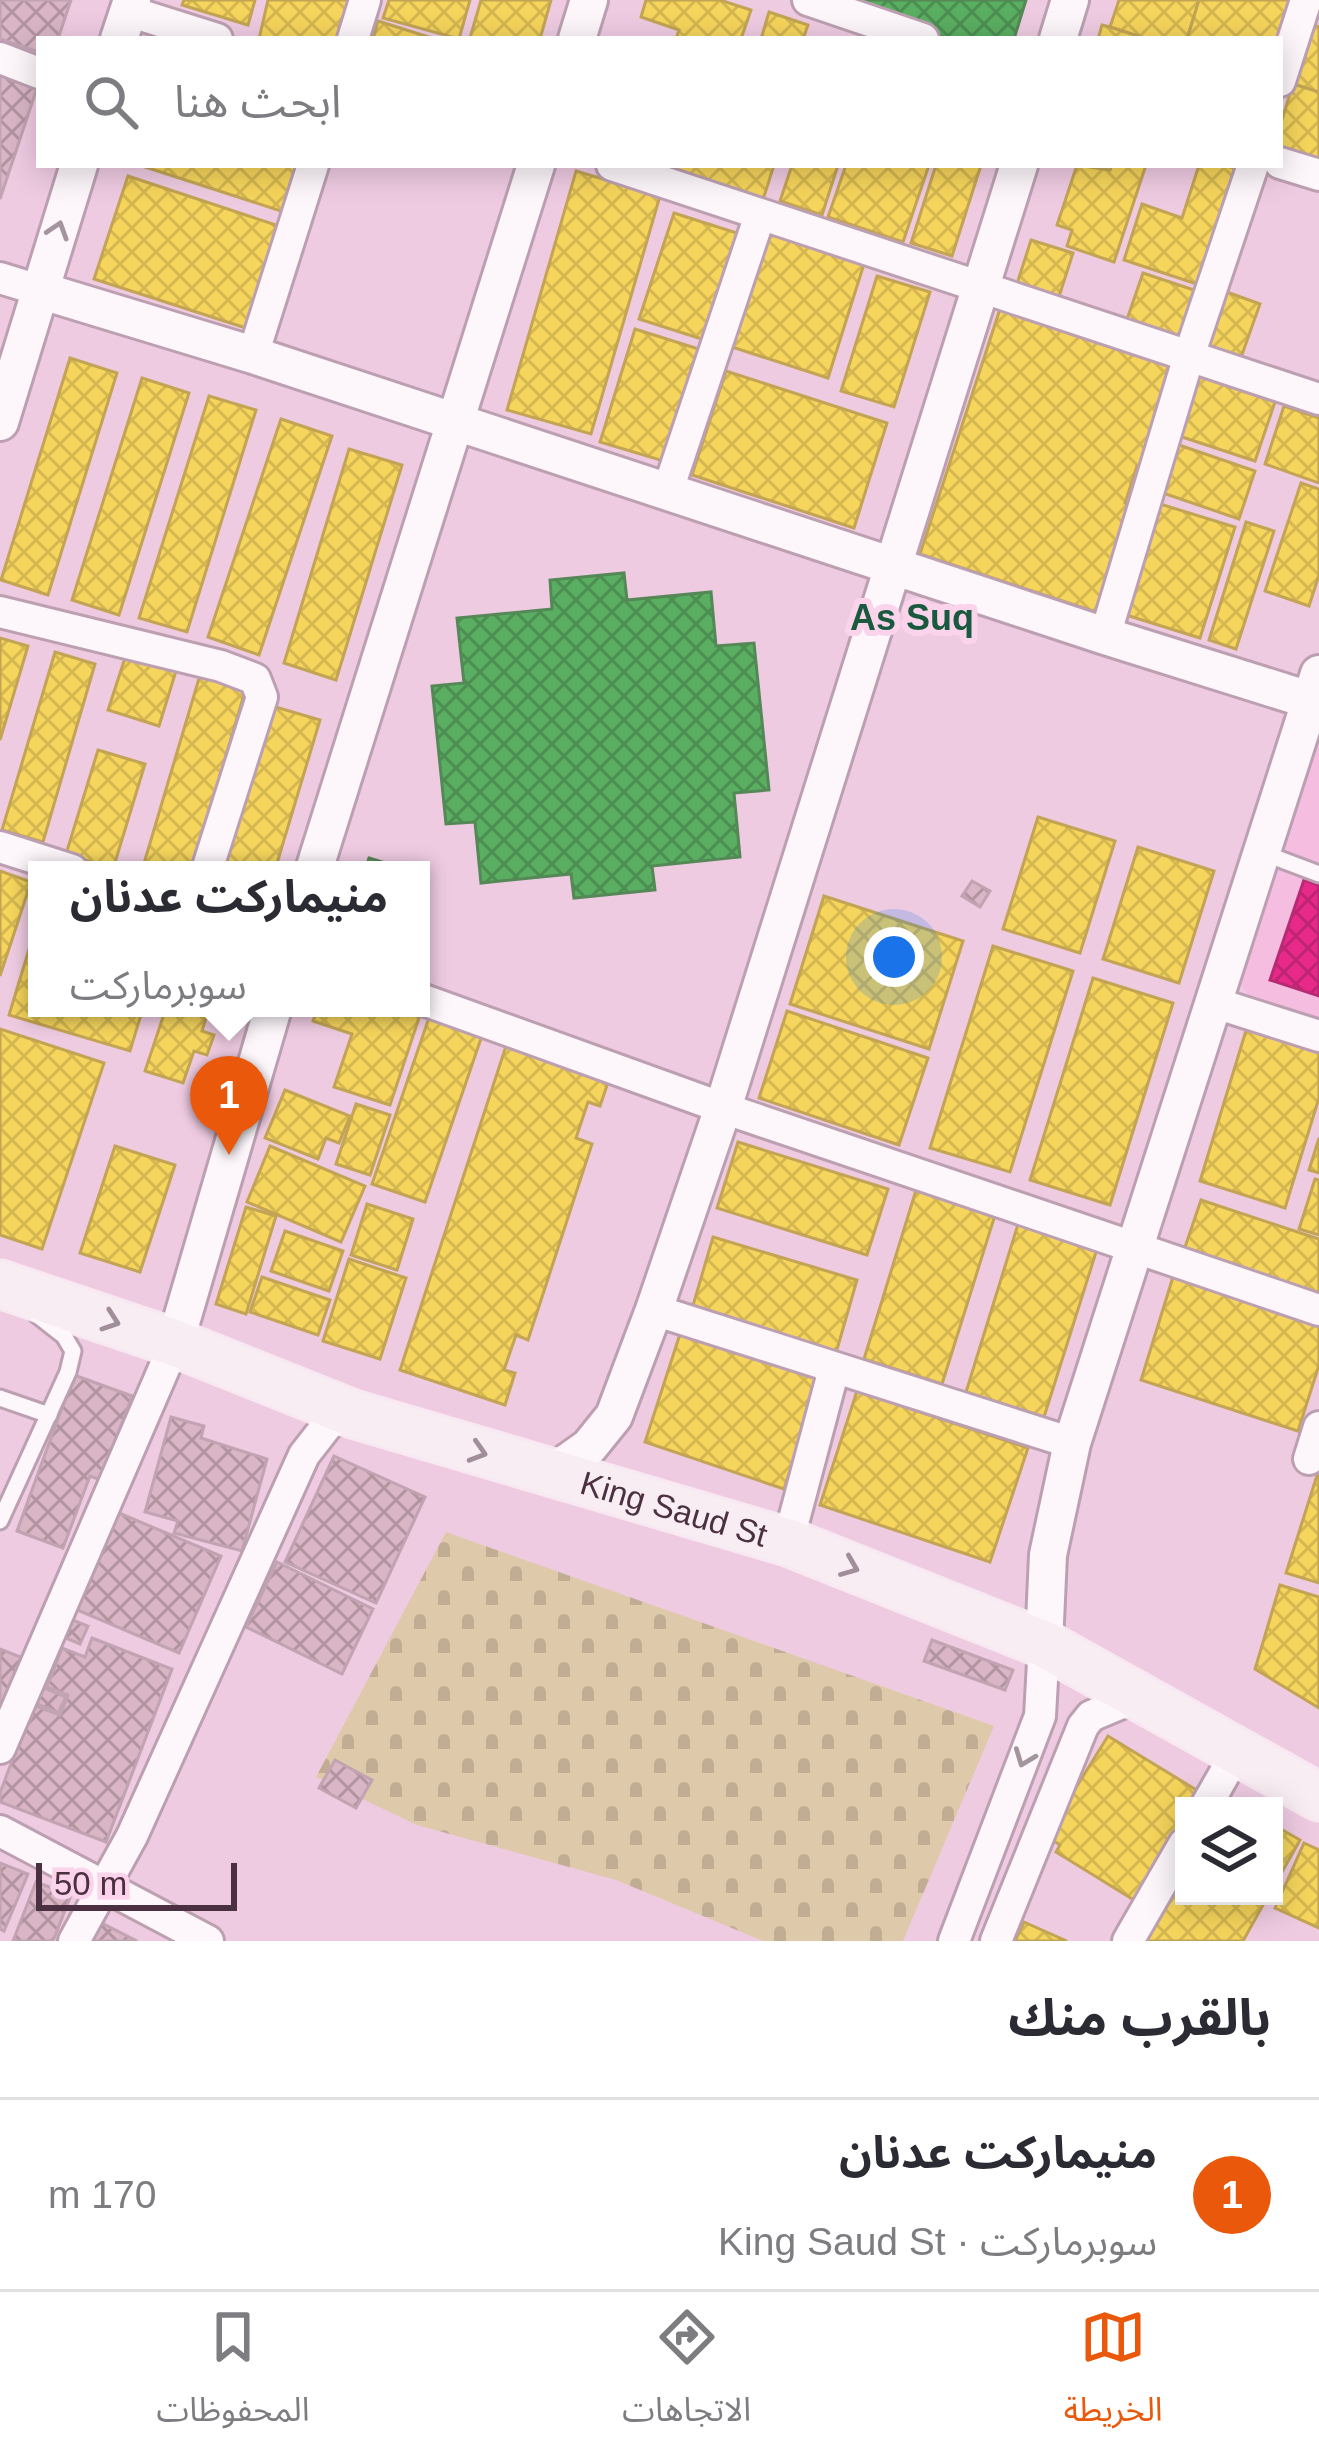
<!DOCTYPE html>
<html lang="ar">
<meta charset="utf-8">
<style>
:root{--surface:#fff;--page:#f7f7f7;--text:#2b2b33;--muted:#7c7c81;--line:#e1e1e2;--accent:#ea580c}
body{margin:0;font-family:Helvetica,"Noto Sans Arabic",sans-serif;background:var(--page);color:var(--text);direction:rtl}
.controls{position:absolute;right:36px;bottom:36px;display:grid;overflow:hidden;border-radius:0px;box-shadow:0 6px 30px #0003}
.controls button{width:108px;height:108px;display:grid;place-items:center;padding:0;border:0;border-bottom:3px solid var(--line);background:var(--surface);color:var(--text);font:60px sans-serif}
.scale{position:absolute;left:36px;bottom:30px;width:201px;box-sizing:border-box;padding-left:12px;border:6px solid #4a3040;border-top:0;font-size:33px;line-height:42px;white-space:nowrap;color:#4a3040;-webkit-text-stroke:9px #fbd3eb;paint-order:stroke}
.you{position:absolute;left:894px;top:957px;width:42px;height:42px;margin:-30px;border:9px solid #fff;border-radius:50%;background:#1a73e8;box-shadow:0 0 0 18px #1a73e833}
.badge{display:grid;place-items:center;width:78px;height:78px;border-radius:50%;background:var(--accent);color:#fff;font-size:39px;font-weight:700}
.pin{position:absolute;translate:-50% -99px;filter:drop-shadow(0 3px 6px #0008)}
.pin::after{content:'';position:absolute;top:63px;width:42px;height:36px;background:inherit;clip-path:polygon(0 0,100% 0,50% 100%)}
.popup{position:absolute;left:28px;top:861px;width:402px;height:156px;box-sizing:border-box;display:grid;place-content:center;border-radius:0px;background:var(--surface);filter:drop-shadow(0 3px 9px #0005);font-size:39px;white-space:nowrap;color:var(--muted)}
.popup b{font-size:45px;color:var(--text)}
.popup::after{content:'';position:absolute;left:50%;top:100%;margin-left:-24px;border:24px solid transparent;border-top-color:var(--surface)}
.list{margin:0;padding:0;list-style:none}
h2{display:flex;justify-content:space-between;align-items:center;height:156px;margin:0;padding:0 48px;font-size:51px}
h2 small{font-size:39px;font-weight:400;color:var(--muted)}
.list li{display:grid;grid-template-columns:78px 1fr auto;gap:36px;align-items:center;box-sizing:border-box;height:192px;padding:0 48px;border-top:3px solid var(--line)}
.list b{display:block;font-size:45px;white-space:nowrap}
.list p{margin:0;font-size:39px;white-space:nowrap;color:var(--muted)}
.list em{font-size:39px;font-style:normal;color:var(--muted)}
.icon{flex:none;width:66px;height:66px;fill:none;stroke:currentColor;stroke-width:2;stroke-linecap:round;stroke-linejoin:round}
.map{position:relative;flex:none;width:1319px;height:1941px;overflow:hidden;direction:ltr}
.search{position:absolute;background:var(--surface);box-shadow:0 6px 30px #0003;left:36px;right:36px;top:36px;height:132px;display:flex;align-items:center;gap:30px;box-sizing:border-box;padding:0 42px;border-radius:0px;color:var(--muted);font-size:45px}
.sheet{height:348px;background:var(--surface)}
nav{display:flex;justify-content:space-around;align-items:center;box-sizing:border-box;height:168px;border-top:3px solid var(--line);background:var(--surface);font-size:33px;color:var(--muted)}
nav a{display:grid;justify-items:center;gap:6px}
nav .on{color:var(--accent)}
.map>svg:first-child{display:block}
</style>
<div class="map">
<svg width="1319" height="1941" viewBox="0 0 1319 1941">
<defs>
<pattern id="cemetery-stones" width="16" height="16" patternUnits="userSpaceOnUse" patternTransform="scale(3)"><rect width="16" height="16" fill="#dfc9ab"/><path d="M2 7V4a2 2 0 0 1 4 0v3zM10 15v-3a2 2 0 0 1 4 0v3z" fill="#c1ad94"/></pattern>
<pattern id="homes-cross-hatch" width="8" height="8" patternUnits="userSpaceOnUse" patternTransform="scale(3)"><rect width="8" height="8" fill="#f6d55c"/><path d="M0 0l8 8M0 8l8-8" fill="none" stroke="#d4b751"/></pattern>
<pattern id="health-cross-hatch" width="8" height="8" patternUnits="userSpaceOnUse" patternTransform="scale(3)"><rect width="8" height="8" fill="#e7298a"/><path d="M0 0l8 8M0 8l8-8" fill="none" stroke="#bd2472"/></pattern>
<pattern id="public-cross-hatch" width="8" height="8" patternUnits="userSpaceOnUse" patternTransform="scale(3)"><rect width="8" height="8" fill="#5aae61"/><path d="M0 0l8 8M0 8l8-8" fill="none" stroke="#4c8e51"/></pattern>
<pattern id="building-cross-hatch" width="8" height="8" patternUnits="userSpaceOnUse" patternTransform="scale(3)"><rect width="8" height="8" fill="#d9b5c5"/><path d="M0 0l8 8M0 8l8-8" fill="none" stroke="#b294a1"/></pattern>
</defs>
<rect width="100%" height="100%" fill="#efcbe2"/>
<path fill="#f5bde0" d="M1319 740V1021L1251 999 1240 984 1311 749Z"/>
<path fill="url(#cemetery-stones)" d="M446 1532 994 1726 903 1941H763L616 1880 417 1825 316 1777Z"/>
<g fill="url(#homes-cross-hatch)" stroke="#c2a454" stroke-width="3">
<path d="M184 0H255L248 25 182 5Z"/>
<path d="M268 0H351L340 39H259Z"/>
<path d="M389 0H470L459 39 383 18Z"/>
<path d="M481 0H551L540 39 470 38Z"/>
<path d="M646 0H720L751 10 741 39H676L679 30 641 17Z"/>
<path d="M1119 0H1199L1187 39H1147L1110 27Z"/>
<path d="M1199 0H1295L1280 39H1187Z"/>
<path d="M769 12 808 25 803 39H761Z"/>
<path d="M378 21 435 39H373Z"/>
<path d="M1312 24 1319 27V92L1293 84Z"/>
<path d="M1102 25 1110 27 1147 39H1098Z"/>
<path d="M1293 84 1319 92V161L1280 148V126Z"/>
<path d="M139 165H299L284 212Z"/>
<path d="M675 165H774L760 209 670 181Z"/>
<path d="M792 165H838L822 215 780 201Z"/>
<path d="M846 165H929L903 242 828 217Z"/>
<path d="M936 165H981L952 256 911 243Z"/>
<path d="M1077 165 1110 170 1112 165H1146L1114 262 1067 246 1072 230 1057 225Z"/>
<path d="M1199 165H1224L1240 170 1203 286 1124 260 1142 204 1182 218Z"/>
<path d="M576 171 660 196 591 434 507 410Z"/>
<path d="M128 176 279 226 246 328 94 279Z"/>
<path d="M674 213 743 235 708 341 639 319Z"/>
<path d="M769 234 864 264 828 378 732 347Z"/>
<path d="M1031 240 1073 253 1057 303 1015 290Z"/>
<path d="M1143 273 1200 292 1182 343 1125 325Z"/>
<path d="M877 276 930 292 894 407 841 391Z"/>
<path d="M1224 291 1260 304 1239 363 1204 350Z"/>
<path d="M1000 309 1176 367 1143 468 1137 466 1125 503 1133 506 1099 613 920 554Z"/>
<path d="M635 329 705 351 670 463 600 442Z"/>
<path d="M70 358 117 373 48 595 1 580Z"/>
<path d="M726 371 887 423 854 528 692 475Z"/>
<path d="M1199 376 1275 402 1255 461 1179 436Z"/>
<path d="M142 378 189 393 119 615 72 600Z"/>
<path d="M209 396 256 410 187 632 139 618Z"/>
<path d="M1284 406 1319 418V483L1265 464Z"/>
<path d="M281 419 332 436 259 655 208 637Z"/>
<path d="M1176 444 1255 471 1239 519 1160 492Z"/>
<path d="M349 449 402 465 336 680 284 663Z"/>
<path d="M1301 483 1319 489V575L1309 606 1265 591Z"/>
<path d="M1160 504 1235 527 1200 638 1126 615Z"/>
<path d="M1246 522 1274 531 1236 649 1209 640Z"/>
<path d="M0 638 28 646 0 740Z"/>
<path d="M55 652 95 664 43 842 2 830Z"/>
<path d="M126 655 176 671 159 726 108 710Z"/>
<path d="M200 675 246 688 192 870H142Z"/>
<path d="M269 705 320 720 275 870H219Z"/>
<path d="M98 750 145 764 113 869 66 854Z"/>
<path d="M1038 817 1115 841 1080 953 1003 929Z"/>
<path d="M1138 847 1214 871 1179 983 1103 959Z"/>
<path d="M0 871 31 882 0 976Z"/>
<path d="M824 896 963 941 929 1049 790 1004Z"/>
<path d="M37 923V1008H143L130 1051 9 1015Z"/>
<path d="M993 946 1073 971 1010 1172 930 1148Z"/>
<path d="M1093 978 1173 1003 1110 1205 1030 1180Z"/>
<path d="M423 1006 390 1105 334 1087 352 1034 313 1021 318 1008Z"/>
<path d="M433 1006 486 1024 425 1202 372 1184Z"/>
<path d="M166 1008H209L202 1031 214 1035 207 1055 194 1051 183 1083 145 1071Z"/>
<path d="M787 1011 928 1058 899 1145 759 1098Z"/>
<path d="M1248 1024 1319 1046V1098L1285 1208 1200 1181Z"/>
<path d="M0 1029 104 1063 42 1249 0 1235Z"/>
<path d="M509 1037 612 1071 600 1106 588 1102 576 1138 592 1144 528 1340 516 1335 504 1370 515 1373 505 1405 400 1370Z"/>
<path d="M285 1090 350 1116 339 1143 326 1138 318 1159 265 1138Z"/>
<path d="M356 1104 390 1115 370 1175 336 1164Z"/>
<path d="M1319 1138V1173L1309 1170Z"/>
<path d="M738 1142 888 1189 867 1255 717 1208Z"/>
<path d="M115 1146 175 1165 140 1272 80 1253Z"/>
<path d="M270 1146 365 1186 341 1242 247 1202Z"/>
<path d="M1315 1179 1319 1180V1235L1299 1229Z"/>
<path d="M917 1187 996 1212 942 1384 864 1359Z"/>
<path d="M1201 1200 1319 1239V1299L1183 1253Z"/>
<path d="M367 1204 413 1219 397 1270 351 1255Z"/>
<path d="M246 1207 276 1216 246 1314 216 1304Z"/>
<path d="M1019 1221 1098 1246 1044 1417 966 1392Z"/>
<path d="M285 1231 343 1251 329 1291 271 1271Z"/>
<path d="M713 1237 857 1280 836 1353 692 1309Z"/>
<path d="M349 1259 406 1278 380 1359 323 1341Z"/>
<path d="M262 1277 330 1300 318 1335 250 1312Z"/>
<path d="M1173 1277 1319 1323V1365L1298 1431 1141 1380Z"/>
<path d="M680 1334 820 1380 784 1489 645 1442Z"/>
<path d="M857 1391 1028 1448 990 1562 820 1505Z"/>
<path d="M1319 1469V1583L1286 1573Z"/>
<path d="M1280 1585 1319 1597V1708L1255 1669Z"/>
<path d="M1108 1736 1203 1794 1196 1806H1184V1825L1137 1902 1056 1852 1060 1845 1046 1836Z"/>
<path d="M1274 1825 1300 1840 1274 1886Z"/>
<path d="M1304 1843 1319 1850V1928L1275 1908Z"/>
<path d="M1184 1862V1896H1268L1243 1941H1139Z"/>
<path d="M1024 1922 1067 1941H1015Z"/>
</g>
<path fill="url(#health-cross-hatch)" stroke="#b82b74" stroke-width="3" d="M1304 880 1319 885V996L1270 980Z"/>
<g fill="url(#public-cross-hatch)" stroke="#558857" stroke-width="3">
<path d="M852 0H1026L1014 39H949L850 6Z"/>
<path d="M624 573 627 600 711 592 716 646 754 643 769 790 734 793 740 857 652 866 655 890 574 898 571 874 481 883 475 822 446 824 432 686 464 683 457 618 552 609 550 580Z"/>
<path d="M369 858 408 870H365Z"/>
</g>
<g fill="url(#building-cross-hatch)" stroke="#c1a3b2" stroke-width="3">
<path d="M0 0H71L58 39H39V52L0 39Z"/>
<path d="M0 66 39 82 0 199Z"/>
<path d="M972 881 990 891 980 907 962 896Z"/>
<path d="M74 1375 132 1396 101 1480 90 1476 63 1548 17 1531Z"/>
<path d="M171 1417 204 1426 201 1438 267 1459 242 1551 174 1533 178 1521 145 1512Z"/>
<path d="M334 1456 425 1497 376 1603 285 1562Z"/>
<path d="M112 1510 221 1556 179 1653 70 1607Z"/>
<path d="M277 1562 373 1609 342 1674 246 1627Z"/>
<path d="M70 1619 88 1626 80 1644 63 1637Z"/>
<path d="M92 1638 172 1669 106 1842 0 1802V1793L33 1705 60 1715 68 1695 47 1687 62 1648 85 1657Z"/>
<path d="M932 1640 1013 1670 1005 1690 924 1661Z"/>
<path d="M0 1649 23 1658 0 1715Z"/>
<path d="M42 1687 66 1697 58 1713 35 1703Z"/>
<path d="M335 1760 372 1780 356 1808 319 1788Z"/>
<path d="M0 1863 28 1874 4 1931 0 1929Z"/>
<path d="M36 1882 71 1895 53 1941H13Z"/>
<path d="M94 1919 137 1941H83Z"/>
</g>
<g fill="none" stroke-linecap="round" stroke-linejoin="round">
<defs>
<g id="service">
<path d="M1261 852 1319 874"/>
<path d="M0 1398 49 1415"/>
<path d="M0 1521 68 1372 73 1351 64 1336 36 1314"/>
</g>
<g id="minor">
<path d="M808 0 923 39"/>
<path d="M128 11 217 39"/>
<path d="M353 39 365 0"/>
<path d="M0 58 39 73"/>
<path d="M1280 81 1306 0"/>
<path d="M1280 163 1319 175"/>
<path d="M612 165 1319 399"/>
<path d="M0 278 39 290"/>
<path d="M253 355 313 165"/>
<path d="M668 490 760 215"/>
<path d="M0 612 221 666 255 679 262 697 207 870"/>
<path d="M1105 636 1189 356 1253 165"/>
<path d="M0 847 72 870"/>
<path d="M421 999 723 1108 1319 1310"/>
<path d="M1212 1002 1319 1036"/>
<path d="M654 1310 1072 1443"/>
<path d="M1309 1459 1319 1427"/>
<path d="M788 1542 834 1369"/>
<path d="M0 1748 175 1343"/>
<path d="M1206 1806 1238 1750"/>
<path d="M0 1831 208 1941"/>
<path d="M74 1941 132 1836 304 1455 329 1423 353 1414"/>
<path d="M954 1941 1040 1716 1044 1644"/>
<path d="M996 1941 1083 1726 1091 1716 1141 1695"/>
<path d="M1128 1941 1184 1844"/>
</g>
<g id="tertiary">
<path d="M119 39 132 0"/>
<path d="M577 39 589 0"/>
<path d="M1058 39 1070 0"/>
<path d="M39 290 253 355 1105 636 1319 703"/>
<path d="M0 422 79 165"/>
<path d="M314 870 536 165"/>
<path d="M175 1343 273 1008"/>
<path d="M551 1474 589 1447 614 1416 654 1310 723 1108 1019 165"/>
<path d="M1044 1644 1048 1555 1072 1443 1319 674"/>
</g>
<g id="primary">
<path id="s1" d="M0 1284 175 1343 353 1414 788 1542 1044 1644 1319 1797"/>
</g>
</defs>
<use href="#service" stroke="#bca0b2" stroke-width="21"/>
<use href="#minor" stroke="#bca0b2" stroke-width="36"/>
<use href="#tertiary" stroke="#bca0b2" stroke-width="42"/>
<use href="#primary" stroke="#f8e8f2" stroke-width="51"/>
<use href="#service" stroke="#fdf7fb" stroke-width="15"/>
<use href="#minor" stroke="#fdf7fb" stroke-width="30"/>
<use href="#tertiary" stroke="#fdf7fb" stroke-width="36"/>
<use href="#primary" stroke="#f8edf3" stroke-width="45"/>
</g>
<defs><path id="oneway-chevron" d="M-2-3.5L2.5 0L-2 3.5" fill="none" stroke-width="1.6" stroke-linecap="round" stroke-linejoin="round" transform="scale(3)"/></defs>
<g stroke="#a4949e">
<use href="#oneway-chevron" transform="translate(58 230) rotate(-72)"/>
<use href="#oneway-chevron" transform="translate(1024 1758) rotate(111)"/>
</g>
<g stroke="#a18e9a">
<use href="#oneway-chevron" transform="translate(111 1321) rotate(19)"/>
<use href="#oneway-chevron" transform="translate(478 1452) rotate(17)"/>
<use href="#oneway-chevron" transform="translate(850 1567) rotate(22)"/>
</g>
<g text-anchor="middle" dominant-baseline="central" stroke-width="12" stroke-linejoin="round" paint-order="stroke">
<g font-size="33" fill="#4a3040" stroke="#fbd3eb">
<text stroke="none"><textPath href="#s1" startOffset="711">King Saud St</textPath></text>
</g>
<g font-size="36" font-weight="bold" fill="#195a3f" stroke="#fbd3eb">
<text x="912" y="617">As Suq</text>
</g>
</g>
</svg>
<div class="controls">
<button><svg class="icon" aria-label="layers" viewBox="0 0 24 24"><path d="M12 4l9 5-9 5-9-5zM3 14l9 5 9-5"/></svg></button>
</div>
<div class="scale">50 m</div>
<div class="you"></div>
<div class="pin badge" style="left:229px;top:1155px">1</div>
<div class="popup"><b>منيماركت عدنان</b>سوبرماركت</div>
<div class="search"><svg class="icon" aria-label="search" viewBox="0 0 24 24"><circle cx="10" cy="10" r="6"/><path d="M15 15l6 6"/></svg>ابحث هنا</div>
</div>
<section class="sheet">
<h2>بالقرب منك<small></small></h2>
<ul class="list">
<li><span class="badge">1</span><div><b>منيماركت عدنان</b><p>سوبرماركت · King Saud St</p></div><em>170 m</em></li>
</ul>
</section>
<nav>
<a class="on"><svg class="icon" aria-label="map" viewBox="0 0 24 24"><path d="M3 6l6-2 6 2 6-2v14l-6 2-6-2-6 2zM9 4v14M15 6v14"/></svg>الخريطة</a>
<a><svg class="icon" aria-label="directions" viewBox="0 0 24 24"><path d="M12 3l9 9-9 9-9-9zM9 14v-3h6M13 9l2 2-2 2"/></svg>الاتجاهات</a>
<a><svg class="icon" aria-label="saved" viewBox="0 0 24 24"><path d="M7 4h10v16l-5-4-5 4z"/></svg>المحفوظات</a>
</nav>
